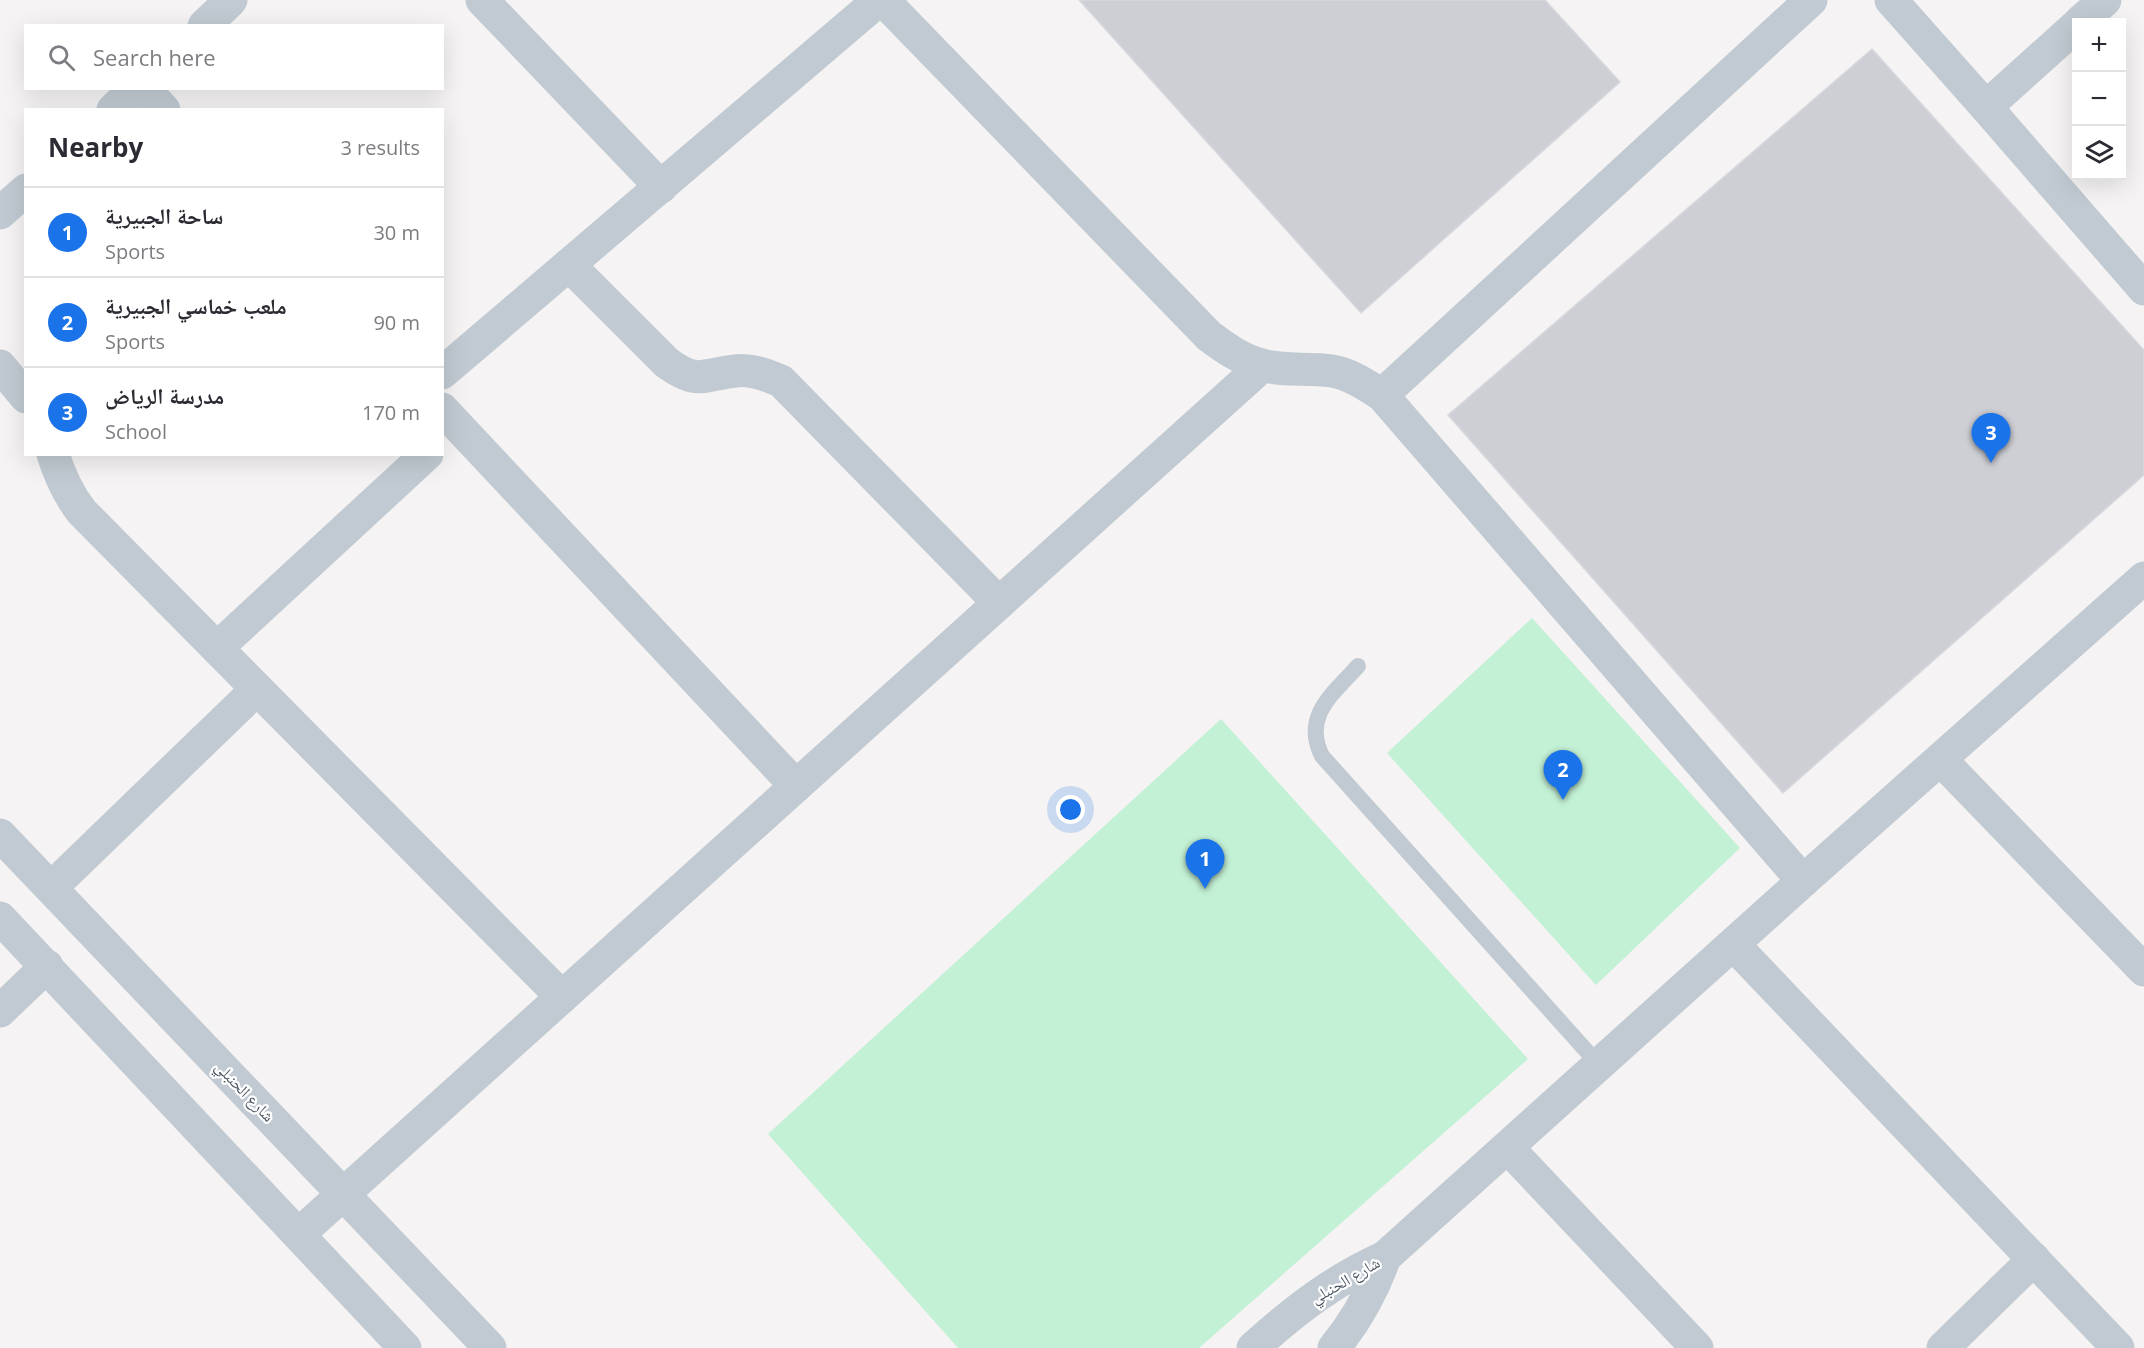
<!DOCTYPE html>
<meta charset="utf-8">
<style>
:root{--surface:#fff;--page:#f7f7f7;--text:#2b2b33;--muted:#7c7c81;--line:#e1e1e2;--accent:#1a73e8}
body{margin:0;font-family:"Open Sans","Noto Naskh Arabic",sans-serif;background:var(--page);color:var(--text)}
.controls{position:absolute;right:18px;top:18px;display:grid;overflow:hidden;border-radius:0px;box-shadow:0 6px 24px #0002}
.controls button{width:54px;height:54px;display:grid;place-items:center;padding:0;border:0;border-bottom:2px solid var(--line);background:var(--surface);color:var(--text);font:30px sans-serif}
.you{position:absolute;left:1071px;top:810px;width:21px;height:21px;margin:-15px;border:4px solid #fff;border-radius:50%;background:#1a73e8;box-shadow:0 0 0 9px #1a73e833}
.badge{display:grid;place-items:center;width:39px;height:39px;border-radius:50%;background:var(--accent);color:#fff;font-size:20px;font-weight:700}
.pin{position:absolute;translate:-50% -50px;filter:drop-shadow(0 2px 3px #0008)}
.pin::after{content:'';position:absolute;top:32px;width:21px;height:18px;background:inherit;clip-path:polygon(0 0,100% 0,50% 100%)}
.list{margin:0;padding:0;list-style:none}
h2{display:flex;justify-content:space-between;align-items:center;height:78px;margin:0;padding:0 24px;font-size:26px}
h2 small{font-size:20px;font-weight:400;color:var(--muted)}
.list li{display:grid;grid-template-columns:39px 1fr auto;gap:18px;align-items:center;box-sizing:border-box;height:90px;padding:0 24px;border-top:2px solid var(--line)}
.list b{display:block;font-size:22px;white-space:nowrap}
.list p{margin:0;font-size:20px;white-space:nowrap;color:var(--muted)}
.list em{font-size:20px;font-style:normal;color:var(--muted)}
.icon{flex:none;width:33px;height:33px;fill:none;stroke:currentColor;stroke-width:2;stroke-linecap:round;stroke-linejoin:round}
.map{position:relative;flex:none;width:2144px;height:1348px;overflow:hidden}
.search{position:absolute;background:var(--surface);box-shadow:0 6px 24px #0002;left:24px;top:24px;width:420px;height:66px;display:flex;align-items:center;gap:15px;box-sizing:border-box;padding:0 21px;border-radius:0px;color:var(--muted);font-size:22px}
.panel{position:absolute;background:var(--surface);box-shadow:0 6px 24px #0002;left:24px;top:108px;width:420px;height:348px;border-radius:0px}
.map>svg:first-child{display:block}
</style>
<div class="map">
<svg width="2144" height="1348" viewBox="0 0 2144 1348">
<rect width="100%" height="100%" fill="#f5f3f3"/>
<g fill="#c3f1d5">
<path d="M1532 618 1740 848 1596 985 1387 753Z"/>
<path d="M1221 719 1528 1059 1199 1348H958L768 1134Z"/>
</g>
<g fill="#cdcfd5" stroke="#d7d9de" stroke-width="1.5">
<path d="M1079 0H1545L1620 82 1361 313Z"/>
<path d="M1872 49 2144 350V475L1783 793 1448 415Z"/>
</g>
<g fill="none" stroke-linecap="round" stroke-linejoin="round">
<path stroke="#c1cad2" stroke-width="16" d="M1358 666C1333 694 1302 716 1322 756L1600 1066"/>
<g stroke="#c1cad2" stroke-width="33">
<path d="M482 0 661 187"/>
<path d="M883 0 1209 336C1225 348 1242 360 1262 365 1284 372 1309 367 1332 371 1350 374 1366 385 1382 395L1803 881"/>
<path d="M1891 0 1986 107 2144 289"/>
<path d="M2080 22 2105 0"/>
<path d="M204 26 231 0"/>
<path d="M144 88 164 110"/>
<path d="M1986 107 2076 26"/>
<path d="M113 110 136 88"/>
<path d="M0 213 26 190"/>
<path d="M569 265 667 363C698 385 701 375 735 371 752 369 766 375 781 381L999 603"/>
<path d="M0 366 26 397"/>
<path d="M442 373 879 0"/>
<path d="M1382 395 1811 0"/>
<path d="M442 409 796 786"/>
<path d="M53 454C60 477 68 494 82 512L562 997"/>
<path d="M217 648 427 454"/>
<path d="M1941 760 2144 970"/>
<path d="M51 888 257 689"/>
<path d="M1734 945 2118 1348"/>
<path d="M0 1011 47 966"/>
<path d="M299 1234 1262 366"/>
<path d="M1943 1348 2034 1259"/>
</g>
<g stroke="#c1cad2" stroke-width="33">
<path d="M0 835 490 1348"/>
<path d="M0 918 405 1348"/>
<path d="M1508 1148 1697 1348"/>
<path d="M1253 1348C1295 1310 1334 1280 1385 1257L1803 881 2144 578"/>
<path d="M1334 1348C1356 1321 1373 1291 1385 1257"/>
</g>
</g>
<g text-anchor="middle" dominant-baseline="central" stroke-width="4.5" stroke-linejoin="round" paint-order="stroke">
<g font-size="16" fill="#4a5661" stroke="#fff">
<text transform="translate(245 1091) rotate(46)">شارع الحنبلي</text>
<text transform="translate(1345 1280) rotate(-30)">شارع الحنبلي</text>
</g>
</g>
</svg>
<div class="controls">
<button>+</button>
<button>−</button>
<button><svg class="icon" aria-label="layers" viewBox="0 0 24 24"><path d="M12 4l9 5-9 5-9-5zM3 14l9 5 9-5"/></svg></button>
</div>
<div class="you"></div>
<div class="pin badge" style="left:1205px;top:889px">1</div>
<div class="pin badge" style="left:1563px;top:800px">2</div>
<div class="pin badge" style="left:1991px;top:463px">3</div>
<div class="search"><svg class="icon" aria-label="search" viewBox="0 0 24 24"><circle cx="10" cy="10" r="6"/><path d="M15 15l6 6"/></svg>Search here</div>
<section class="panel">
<h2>Nearby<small>3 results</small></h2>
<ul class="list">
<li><span class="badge">1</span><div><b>ساحة الجبيرية</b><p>Sports</p></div><em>30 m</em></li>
<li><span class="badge">2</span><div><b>ملعب خماسي الجبيرية</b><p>Sports</p></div><em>90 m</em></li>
<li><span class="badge">3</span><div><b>مدرسة الرياض</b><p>School</p></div><em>170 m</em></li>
</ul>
</section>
</div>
